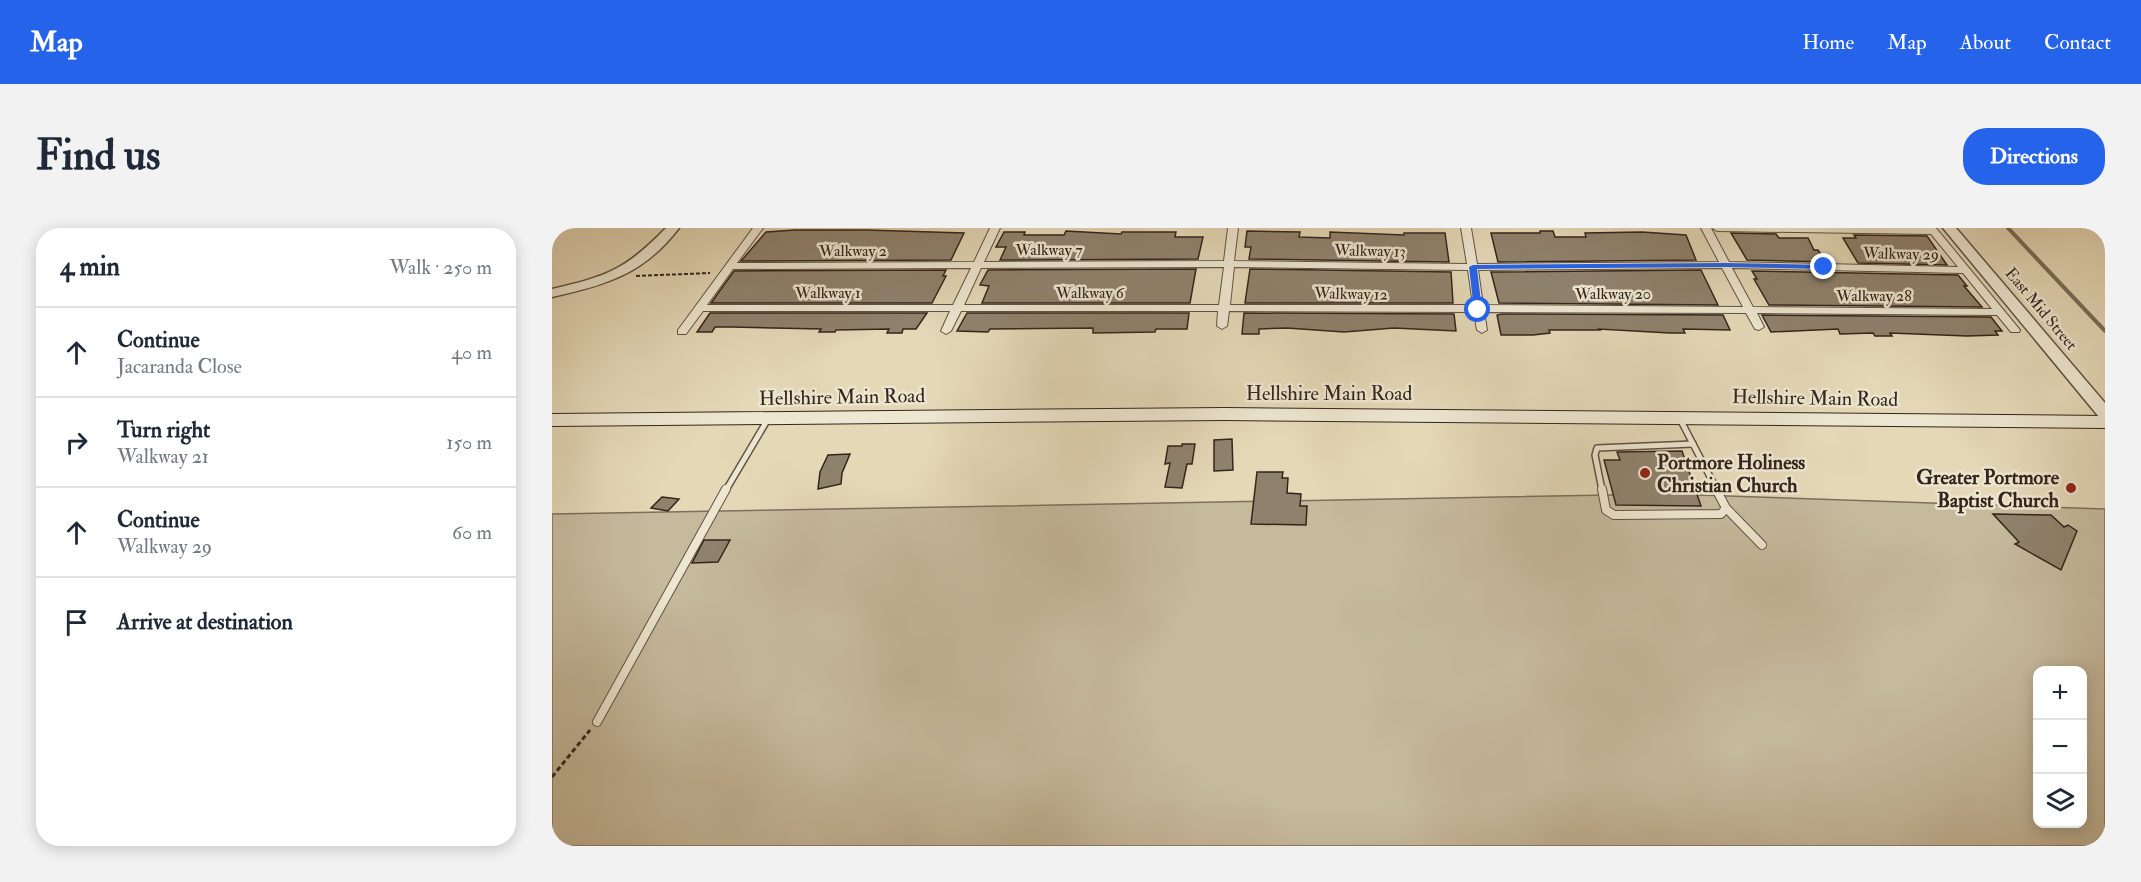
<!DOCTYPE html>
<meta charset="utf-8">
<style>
:root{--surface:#fff;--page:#f2f2f3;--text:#1f2937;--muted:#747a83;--line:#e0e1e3;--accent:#2563eb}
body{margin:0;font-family:"IM FELL Double Pica",serif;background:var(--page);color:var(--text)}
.controls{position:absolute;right:18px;bottom:18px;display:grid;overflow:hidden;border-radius:12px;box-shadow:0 3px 15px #0003}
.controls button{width:54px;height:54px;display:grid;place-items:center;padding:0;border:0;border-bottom:2px solid var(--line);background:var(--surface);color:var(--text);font:30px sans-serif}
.stop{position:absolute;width:18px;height:18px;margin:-14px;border:4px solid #2563eb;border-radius:50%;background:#fff}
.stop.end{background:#2563eb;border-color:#fff;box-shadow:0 2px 6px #0008}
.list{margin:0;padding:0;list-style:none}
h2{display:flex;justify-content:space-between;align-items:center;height:78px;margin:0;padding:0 24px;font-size:26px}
h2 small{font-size:20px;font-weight:400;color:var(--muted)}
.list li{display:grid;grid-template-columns:39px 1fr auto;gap:18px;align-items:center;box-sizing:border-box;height:90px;padding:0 24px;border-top:2px solid var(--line)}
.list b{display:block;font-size:22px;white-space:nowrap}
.list p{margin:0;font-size:20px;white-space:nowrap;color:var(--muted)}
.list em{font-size:20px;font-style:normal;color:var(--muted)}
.icon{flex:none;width:33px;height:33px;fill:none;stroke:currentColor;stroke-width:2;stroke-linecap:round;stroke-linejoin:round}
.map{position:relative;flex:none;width:1553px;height:618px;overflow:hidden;border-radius:24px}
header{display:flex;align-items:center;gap:36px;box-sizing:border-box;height:84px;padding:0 30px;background:var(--accent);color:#fff}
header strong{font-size:28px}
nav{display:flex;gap:33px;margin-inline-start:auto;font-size:21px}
.intro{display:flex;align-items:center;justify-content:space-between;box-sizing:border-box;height:144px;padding:0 36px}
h1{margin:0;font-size:42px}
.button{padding:15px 27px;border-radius:24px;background:var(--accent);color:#fff;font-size:21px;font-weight:700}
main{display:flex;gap:36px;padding:0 36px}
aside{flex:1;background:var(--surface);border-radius:24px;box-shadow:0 3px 15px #0003}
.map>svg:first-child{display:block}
</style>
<header>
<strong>Map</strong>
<nav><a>Home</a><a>Map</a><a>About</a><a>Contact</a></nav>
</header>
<div class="intro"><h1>Find us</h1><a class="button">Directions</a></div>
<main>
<aside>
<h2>4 min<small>Walk · 250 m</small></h2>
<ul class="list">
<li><svg class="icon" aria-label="ahead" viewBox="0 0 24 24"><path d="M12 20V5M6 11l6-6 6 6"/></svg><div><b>Continue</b><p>Jacaranda Close</p></div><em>40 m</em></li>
<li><svg class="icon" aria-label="right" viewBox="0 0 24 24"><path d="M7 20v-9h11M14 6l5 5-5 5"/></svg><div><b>Turn right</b><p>Walkway 21</p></div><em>150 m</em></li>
<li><svg class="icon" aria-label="ahead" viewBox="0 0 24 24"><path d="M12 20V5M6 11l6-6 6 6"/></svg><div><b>Continue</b><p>Walkway 29</p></div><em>60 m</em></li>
<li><svg class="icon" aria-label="arrive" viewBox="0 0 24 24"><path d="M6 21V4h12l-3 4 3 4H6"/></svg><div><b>Arrive at destination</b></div></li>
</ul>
</aside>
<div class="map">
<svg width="1553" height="618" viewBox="0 0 1553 618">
<rect width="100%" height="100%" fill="#e4d8b7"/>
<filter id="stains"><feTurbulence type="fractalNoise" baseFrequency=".00333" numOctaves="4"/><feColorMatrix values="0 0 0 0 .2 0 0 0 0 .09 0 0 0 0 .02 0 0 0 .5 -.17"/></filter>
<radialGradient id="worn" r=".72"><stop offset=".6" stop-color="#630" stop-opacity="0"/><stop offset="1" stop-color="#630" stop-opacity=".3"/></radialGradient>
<path fill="#c6ba9d" stroke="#7c705c" stroke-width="1.5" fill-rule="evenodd" d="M1116 266 1553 281V618H0V286ZM1486 442H1530V596H1486Z"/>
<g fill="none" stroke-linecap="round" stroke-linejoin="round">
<path stroke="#796c59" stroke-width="4" d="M1456 0 1553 103"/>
</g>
<g fill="#8f826d" stroke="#33251c" stroke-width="1.5">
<path d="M243 2H314L412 5 399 32 189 33 214 4Z"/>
<path d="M514 3 569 6 570 4H624L623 9H651L646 31 448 32 454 19H444L452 4H473L472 7H512Z"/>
<path d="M695 3 748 4 747 9 778 10V4L852 7V5H893L897 34 697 31 699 19H693Z"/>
<path d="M988 3H1001L1003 9H1034L1033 5 1090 4 1134 7 1144 32 946 34 939 5H988Z"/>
<path d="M1179 5 1224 6 1227 10H1256L1262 22H1266L1274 34 1195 32Z"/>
<path d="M1302 7 1375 8 1395 37 1306 35 1291 10H1304Z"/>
<path d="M644 41 638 75H430L437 58 428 57 436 42Z"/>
<path d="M698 41 899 44 901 75H693Z"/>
<path d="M394 42 391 48H394L380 75H159L182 43Z"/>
<path d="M1149 42 1166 77 947 75 939 44Z"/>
<path d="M1200 43 1406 47 1415 58H1412L1430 79 1217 77 1202 51H1205Z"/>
<path d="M158 85H375L364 101H351L350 105H335L337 101 284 102 283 104H267L269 101 180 99H163L160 104H145Z"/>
<path d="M415 85H637L635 101H604L603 104 541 105V100L438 101 436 104 405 103Z"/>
<path d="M692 85 902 86 904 103 842 100 792 104 735 100 707 101V106H690Z"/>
<path d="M950 86 1171 87 1178 102 1131 101 1133 105H1118L1047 101 1048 102H997L998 105 981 107H949L945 87Z"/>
<path d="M1210 87 1439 89 1450 103H1443L1446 107 1415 108 1338 105 1340 108H1323L1321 105 1288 106 1286 101 1219 104Z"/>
<path d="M680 211 681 242 662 243V212Z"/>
<path d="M630 216H643L640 236H635L630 260 613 259 618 235 613 236 616 218H630Z"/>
<path d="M1130 223 1149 278 1064 277 1052 232H1068L1065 224Z"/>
<path d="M298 226 290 245 289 256 266 261 268 244 276 227Z"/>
<path d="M705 244H731L730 250H736L735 265 749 266 748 278H755L754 297 699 296Z"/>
<path d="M110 269 127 271 116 283 99 280Z"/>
<path d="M1441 286 1499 287 1512 299 1516 297 1525 303 1509 342 1463 316 1467 314Z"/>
<path d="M152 312H178L166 334 140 335Z"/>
</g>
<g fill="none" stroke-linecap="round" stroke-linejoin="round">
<defs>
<g id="service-far1">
<path d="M1127 189 1141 216"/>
<path d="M1141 216 1165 262"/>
<path d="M174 262 216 191"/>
<path d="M1050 262 1043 227 1045 220 1141 216"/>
</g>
<g id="service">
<path d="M1050 261 1054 282 1062 287 1169 286 1174 280 1164 261"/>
<path d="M1174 280 1210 317"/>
<path d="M45 494 174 261"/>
</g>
<path id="minor" d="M201 0H211L185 35 422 34 438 0H448L432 34 672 33 676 0H686L682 33 915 36 909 0H919L925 36 1167 34 1149 0H1159L1177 34 1406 39 1379 6 1165 3 1160 0H1384L1468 102 1467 104H1459L1445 87 1205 85 1212 99 1207 102 1203 101 1194 85 932 84 935 102 930 105 925 102 922 84 677 83 675 98 670 101 665 98 666 83H409L399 103 394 106 389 103 398 83H151L134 106H126V102ZM672 39 667 77H412L429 40ZM682 39 916 42 921 77H678ZM419 40 401 77H155L181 41ZM1170 40 1191 79 931 77 926 42ZM1180 40 1411 45 1440 81 1201 79Z"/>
<g id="tertiary">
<path d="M114 0H127C92 46 54 57 0 69V61C56 48 73 42 114 0Z"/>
<path d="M1391 0H1404L1553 175V190L1547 189Z"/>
</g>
<path id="secondary" d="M673 180 1553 188V200L673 192 0 198V186Z"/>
</defs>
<use href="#service-far1" stroke="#5f5243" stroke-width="8"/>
<use href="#service" stroke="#5f5243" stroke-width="10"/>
<use href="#minor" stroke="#5f5243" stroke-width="2"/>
<use href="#tertiary" stroke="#5f5243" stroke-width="3"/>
<use href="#secondary" stroke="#33251c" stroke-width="2"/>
<path stroke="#33251c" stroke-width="2" stroke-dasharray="4 2" stroke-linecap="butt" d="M84 48 158 45"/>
<path stroke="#33251c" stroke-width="3" stroke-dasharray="5 3" stroke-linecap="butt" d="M0 549 38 502"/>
<use href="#service-far1" stroke="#ede6d0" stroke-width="5"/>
<use href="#service" stroke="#ede6d0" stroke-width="8"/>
<use href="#minor" fill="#ede6d0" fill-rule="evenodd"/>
<use href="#tertiary" fill="#ede6d0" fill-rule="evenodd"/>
<use href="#secondary" fill="#ede6d0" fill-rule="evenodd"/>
</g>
<path fill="#2563eb" d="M1174 35 1272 37 1276 39 1272 41 1174 39 925 41 930 82 926 84 922 82 917 39 921 37Z"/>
<g fill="#8f2418" stroke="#ede6d0" stroke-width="2">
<circle cx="1093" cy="245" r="6"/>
<circle cx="1519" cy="260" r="6"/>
</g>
<g text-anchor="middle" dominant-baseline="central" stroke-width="5" stroke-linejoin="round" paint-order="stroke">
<g font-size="16" fill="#33251c" stroke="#ede6d0">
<text x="497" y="22">Walkway 7</text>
<text x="301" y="23">Walkway 2</text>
<text transform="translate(818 23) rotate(1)">Walkway 13</text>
<text transform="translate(1349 26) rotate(1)">Walkway 29</text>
<text x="276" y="65">Walkway 1</text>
<text x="538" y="65">Walkway 6</text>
<text transform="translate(799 66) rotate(1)">Walkway 12</text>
<text x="1061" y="66">Walkway 20</text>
<text x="1322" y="68">Walkway 28</text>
<text transform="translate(1489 81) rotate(50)">East Mid Street</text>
</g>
<g font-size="20" fill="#33251c" stroke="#ede6d0">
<text x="777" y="165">Hellshire Main Road</text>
<text transform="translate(290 169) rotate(-1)">Hellshire Main Road</text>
<text transform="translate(1263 170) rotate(1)">Hellshire Main Road</text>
</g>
<g font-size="20" font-weight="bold" fill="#33251c" stroke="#ede6d0" text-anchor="start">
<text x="1105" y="234">Portmore Holiness<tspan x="1105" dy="23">Christian Church</tspan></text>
<text x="1507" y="249" text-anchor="end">Greater Portmore<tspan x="1507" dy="23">Baptist Church</tspan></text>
</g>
</g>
<rect width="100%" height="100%" filter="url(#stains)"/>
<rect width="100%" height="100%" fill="url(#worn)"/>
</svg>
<div class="controls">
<button>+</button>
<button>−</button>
<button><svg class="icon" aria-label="layers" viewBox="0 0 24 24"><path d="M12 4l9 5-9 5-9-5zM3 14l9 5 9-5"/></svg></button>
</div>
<div class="stop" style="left:926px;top:82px"></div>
<div class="stop end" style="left:1272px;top:39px"></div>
</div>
</main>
